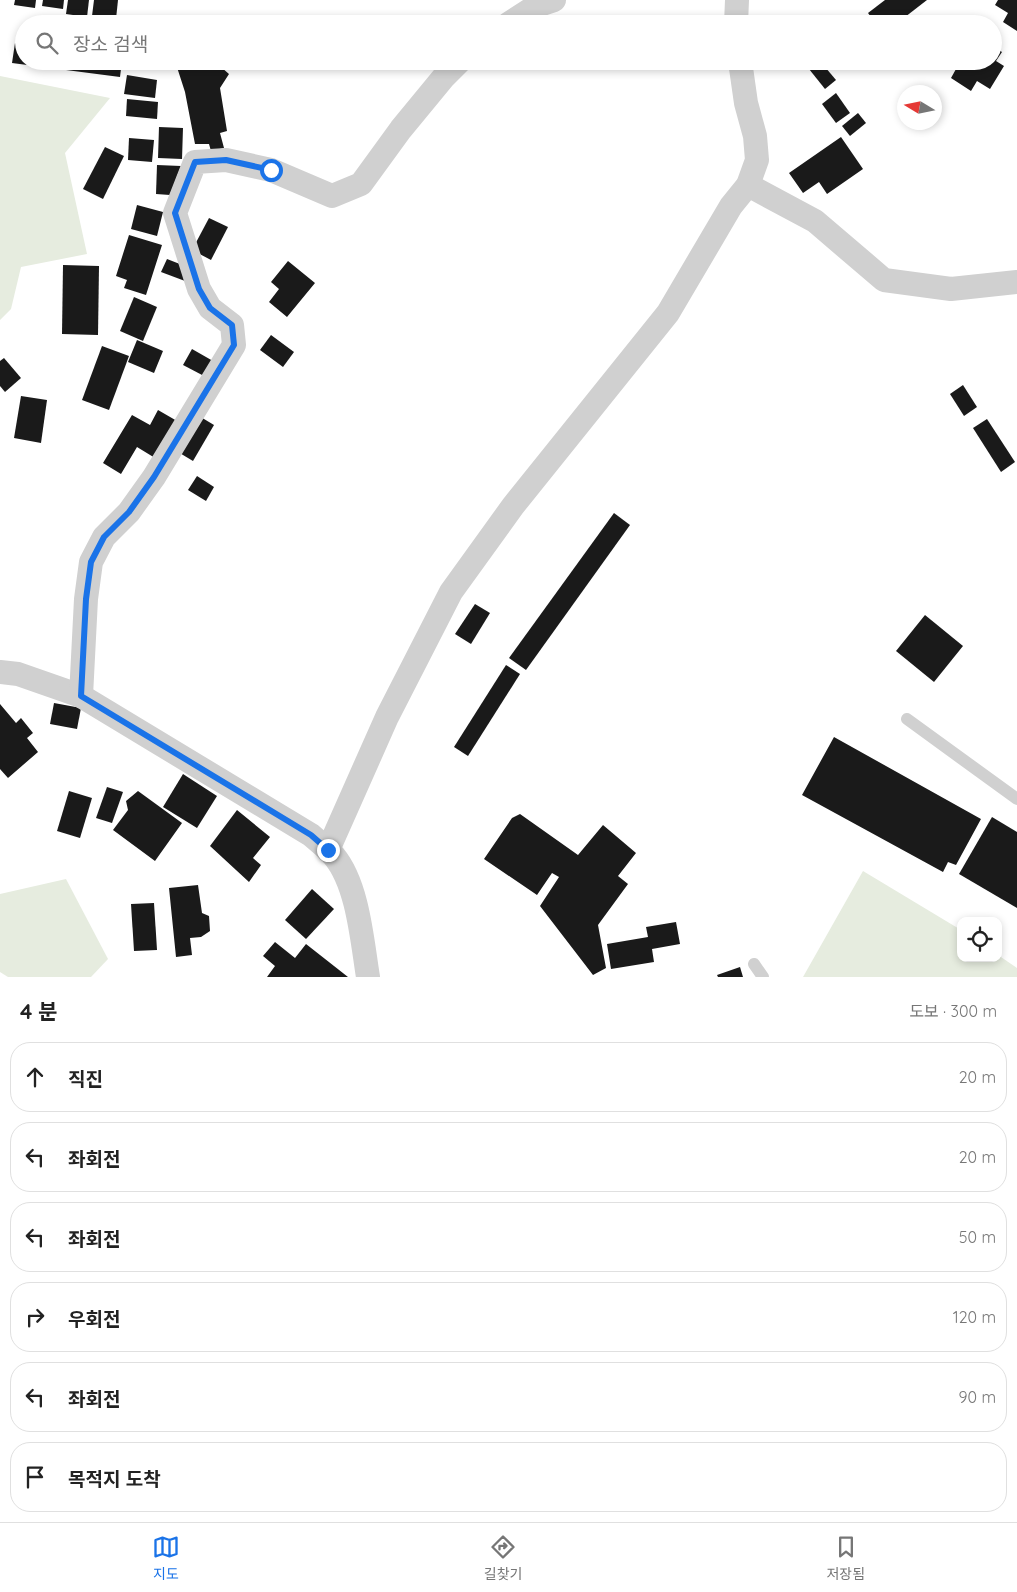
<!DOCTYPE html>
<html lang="ko">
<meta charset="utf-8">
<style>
:root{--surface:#fff;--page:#f6f6f6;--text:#222;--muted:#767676;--line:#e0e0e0;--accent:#1a73e8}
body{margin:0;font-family:Quicksand,"Noto Sans KR",sans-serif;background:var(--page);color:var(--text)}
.controls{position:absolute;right:15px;bottom:15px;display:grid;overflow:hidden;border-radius:10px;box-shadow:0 2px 8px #0003}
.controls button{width:45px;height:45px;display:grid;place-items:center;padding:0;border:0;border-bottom:1px solid var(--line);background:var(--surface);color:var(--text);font:25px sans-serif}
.compass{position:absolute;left:897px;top:85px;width:45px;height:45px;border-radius:50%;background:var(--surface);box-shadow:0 2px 8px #0003;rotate:280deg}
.stop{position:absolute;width:15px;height:15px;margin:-11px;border:4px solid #1a73e8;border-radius:50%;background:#fff}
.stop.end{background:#1a73e8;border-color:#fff;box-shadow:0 1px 5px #0008}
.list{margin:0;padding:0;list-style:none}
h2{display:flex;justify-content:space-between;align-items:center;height:65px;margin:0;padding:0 20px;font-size:21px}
h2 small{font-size:16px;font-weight:400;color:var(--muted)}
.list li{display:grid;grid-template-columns:32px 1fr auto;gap:15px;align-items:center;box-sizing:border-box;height:70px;margin:0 10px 10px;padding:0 10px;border:1px solid var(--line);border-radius:20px}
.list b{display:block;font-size:19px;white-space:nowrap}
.list em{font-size:16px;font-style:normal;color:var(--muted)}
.icon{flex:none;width:28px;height:28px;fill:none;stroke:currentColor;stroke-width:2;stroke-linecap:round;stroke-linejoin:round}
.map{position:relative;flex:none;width:1017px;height:977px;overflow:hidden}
.search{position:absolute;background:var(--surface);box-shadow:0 2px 8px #0003;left:15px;right:15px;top:15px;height:55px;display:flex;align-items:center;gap:12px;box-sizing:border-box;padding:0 18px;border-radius:28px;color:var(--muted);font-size:19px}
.sheet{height:545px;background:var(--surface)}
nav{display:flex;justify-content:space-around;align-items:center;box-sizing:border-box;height:70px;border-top:1px solid var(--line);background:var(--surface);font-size:14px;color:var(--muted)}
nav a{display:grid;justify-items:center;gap:2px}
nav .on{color:var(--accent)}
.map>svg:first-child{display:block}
</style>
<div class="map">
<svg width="1017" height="977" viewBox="0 0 1017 977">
<rect width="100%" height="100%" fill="#fff"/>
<g fill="#e6ecdf">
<path d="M0 76 110 98 65 153 87 254 21 267 11 309 0 320Z"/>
<path d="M863 871 961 930V958H998V955L1017 968V977H803Z"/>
<path d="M66 879 108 959 91 977H8L0 972V894Z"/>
</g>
<g fill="#1a1a1a">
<path d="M15 0H36L35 8 14 5Z"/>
<path d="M43 0H64L63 9 42 6Z"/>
<path d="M68 0H89L87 17 66 14Z"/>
<path d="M94 0H118L116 19 92 16Z"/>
<path d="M885 0H927L896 24H876L868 13Z"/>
<path d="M998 0H1017V31L1003 22 1008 13 995 5Z"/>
<path d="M15 43 24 44V61H122L120 77 12 63Z"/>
<path d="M993 46 1002 52 996 61 1004 66 990 89 977 81 971 91 951 78 956 69 943 61H993Z"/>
<path d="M175 61H214L229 74 220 88 227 131 220 133 224 148 211 151 209 144H195L185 92Z"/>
<path d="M809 61H820L836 80 825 89 805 64Z"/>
<path d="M127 75 157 80 155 98 124 94Z"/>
<path d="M836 93 850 113 836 123 822 104Z"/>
<path d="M127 99 158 102 157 119 126 116Z"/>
<path d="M858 113 866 123 850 136 842 126Z"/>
<path d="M159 127 183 128 182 159 158 158Z"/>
<path d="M841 137 863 169 827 194 819 182 803 193 789 173Z"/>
<path d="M129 138 154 140 152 162 128 160Z"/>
<path d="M105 147 124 156 103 199 83 189Z"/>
<path d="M157 165 181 166 170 195 156 194Z"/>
<path d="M137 205 163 212 157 236 131 229Z"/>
<path d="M209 218 228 227 211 260 192 250Z"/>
<path d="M129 235 162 245 146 295 124 288 127 280 116 276Z"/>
<path d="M167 259 185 266V281L161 272Z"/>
<path d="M288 261 315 283 287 317 269 302 279 289 271 282Z"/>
<path d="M63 265 99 266 98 335 62 334Z"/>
<path d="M134 297 157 307 143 341 120 331Z"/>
<path d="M271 335 294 352 283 367 260 350Z"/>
<path d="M137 340 163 351 154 373 128 362Z"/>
<path d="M102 346 129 356 109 410 82 400Z"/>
<path d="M192 349 213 361 204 376 183 365Z"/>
<path d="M4 358 21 378 5 392 0 386V361Z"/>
<path d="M963 385 977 407 964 416 950 394Z"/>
<path d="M21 396 47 400 41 443 14 438Z"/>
<path d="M158 410 177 421 155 458 137 447 121 474 103 463 132 415 150 425Z"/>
<path d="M199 416 214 425 193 461 178 452Z"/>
<path d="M987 419 1015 462 1001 472 973 428Z"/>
<path d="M197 476 214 487 206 501 188 490Z"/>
<path d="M614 513 630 525 526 670 509 658Z"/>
<path d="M475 604 490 613 471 644 455 634Z"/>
<path d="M925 615 963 646 934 682 896 651Z"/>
<path d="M506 665 520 674 468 756 454 747Z"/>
<path d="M54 703 81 708 77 729 50 724Z"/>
<path d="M0 704 16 723 21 718 33 733 27 738 38 752 8 778 0 769Z"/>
<path d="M834 737 981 819 956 865 948 862 943 872 802 795Z"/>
<path d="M183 774 217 796 197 828 163 807Z"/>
<path d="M107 787 123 792 112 823 96 818Z"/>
<path d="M69 791 92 798 80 838 57 831Z"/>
<path d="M138 791 182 823 155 861 113 830 128 810 126 801Z"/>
<path d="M237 810 270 837 253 858 261 865 249 882 210 846Z"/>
<path d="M520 814 578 855 603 825 636 853 618 876 628 884 598 925 606 968 593 975 540 906 559 877 552 873 537 895 484 859 512 818Z"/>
<path d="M992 817 1017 832V908L959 874Z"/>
<path d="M198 885 202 913 209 916 210 931 201 937 190 938 192 955 176 957 169 888Z"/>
<path d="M312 889 334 909 306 939 285 920Z"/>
<path d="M154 903 157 950 134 951 131 904Z"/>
<path d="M676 922 680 944 652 949 654 962 611 969 607 944 648 937 646 927Z"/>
<path d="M275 942 295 958 306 944 348 977H267L275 966 263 956Z"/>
<path d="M740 967 743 977H718L717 975Z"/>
</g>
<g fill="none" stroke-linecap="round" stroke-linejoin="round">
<g stroke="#d0d0d0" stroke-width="12">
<path d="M907 719 1017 799"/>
<path d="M754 964 763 977"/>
</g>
<g stroke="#d0d0d0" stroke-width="24">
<path d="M508 24 536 6 554 0"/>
<path d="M736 24 737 0"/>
<path d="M748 185 815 221 884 280 951 289 1017 282"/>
<path d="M0 672 18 674 81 696"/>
<path d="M328 850 387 717 451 592 513 506 668 313 731 206 748 185 757 160 755 136 746 103 740 61"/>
<path d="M368 977C362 940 358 885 334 856 327 848 319 842 311 835L81 696 86 599 91 562 104 537 129 512 154 477 234 345 232 325 210 308 199 289 175 213 195 162 226 160 271 170 332 196 361 184 401 129 443 78 460 61"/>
</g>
</g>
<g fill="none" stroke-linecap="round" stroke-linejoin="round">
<path stroke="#1a73e8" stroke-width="6" d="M271 170 226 160 195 162 175 213 199 289 210 308 232 325 234 345 154 477 129 512 104 537 91 562 86 599 81 696 311 835 328 850"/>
</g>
</svg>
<div class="controls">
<button><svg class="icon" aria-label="locate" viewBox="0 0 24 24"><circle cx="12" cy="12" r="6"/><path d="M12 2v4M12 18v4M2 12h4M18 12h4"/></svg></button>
</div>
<svg class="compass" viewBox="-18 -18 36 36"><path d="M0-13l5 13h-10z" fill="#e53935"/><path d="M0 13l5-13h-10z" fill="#767676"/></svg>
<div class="stop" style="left:271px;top:170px"></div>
<div class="stop end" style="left:328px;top:850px"></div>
<div class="search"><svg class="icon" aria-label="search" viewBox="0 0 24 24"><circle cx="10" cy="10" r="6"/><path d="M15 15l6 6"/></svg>장소 검색</div>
</div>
<section class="sheet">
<h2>4 분<small>도보 · 300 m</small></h2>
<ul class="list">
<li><svg class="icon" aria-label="ahead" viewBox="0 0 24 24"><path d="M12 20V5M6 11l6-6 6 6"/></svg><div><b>직진</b></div><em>20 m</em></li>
<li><svg class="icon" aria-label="left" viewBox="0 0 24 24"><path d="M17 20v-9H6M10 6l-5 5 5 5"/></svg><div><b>좌회전</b></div><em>20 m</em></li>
<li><svg class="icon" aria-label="left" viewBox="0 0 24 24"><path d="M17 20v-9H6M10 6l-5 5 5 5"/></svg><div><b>좌회전</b></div><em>50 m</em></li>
<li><svg class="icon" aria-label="right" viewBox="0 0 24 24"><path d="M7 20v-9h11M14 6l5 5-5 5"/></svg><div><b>우회전</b></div><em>120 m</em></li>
<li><svg class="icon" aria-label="left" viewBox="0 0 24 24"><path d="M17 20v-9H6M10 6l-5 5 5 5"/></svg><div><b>좌회전</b></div><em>90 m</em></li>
<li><svg class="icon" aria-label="arrive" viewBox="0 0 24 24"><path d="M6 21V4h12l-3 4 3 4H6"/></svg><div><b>목적지 도착</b></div></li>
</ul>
</section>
<nav>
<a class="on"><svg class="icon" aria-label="map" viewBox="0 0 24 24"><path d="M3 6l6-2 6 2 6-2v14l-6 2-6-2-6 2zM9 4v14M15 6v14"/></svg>지도</a>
<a><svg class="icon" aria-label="directions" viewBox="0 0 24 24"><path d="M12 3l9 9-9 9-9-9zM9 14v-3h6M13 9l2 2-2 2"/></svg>길찾기</a>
<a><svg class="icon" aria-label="saved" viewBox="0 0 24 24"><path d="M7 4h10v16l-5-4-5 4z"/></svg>저장됨</a>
</nav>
